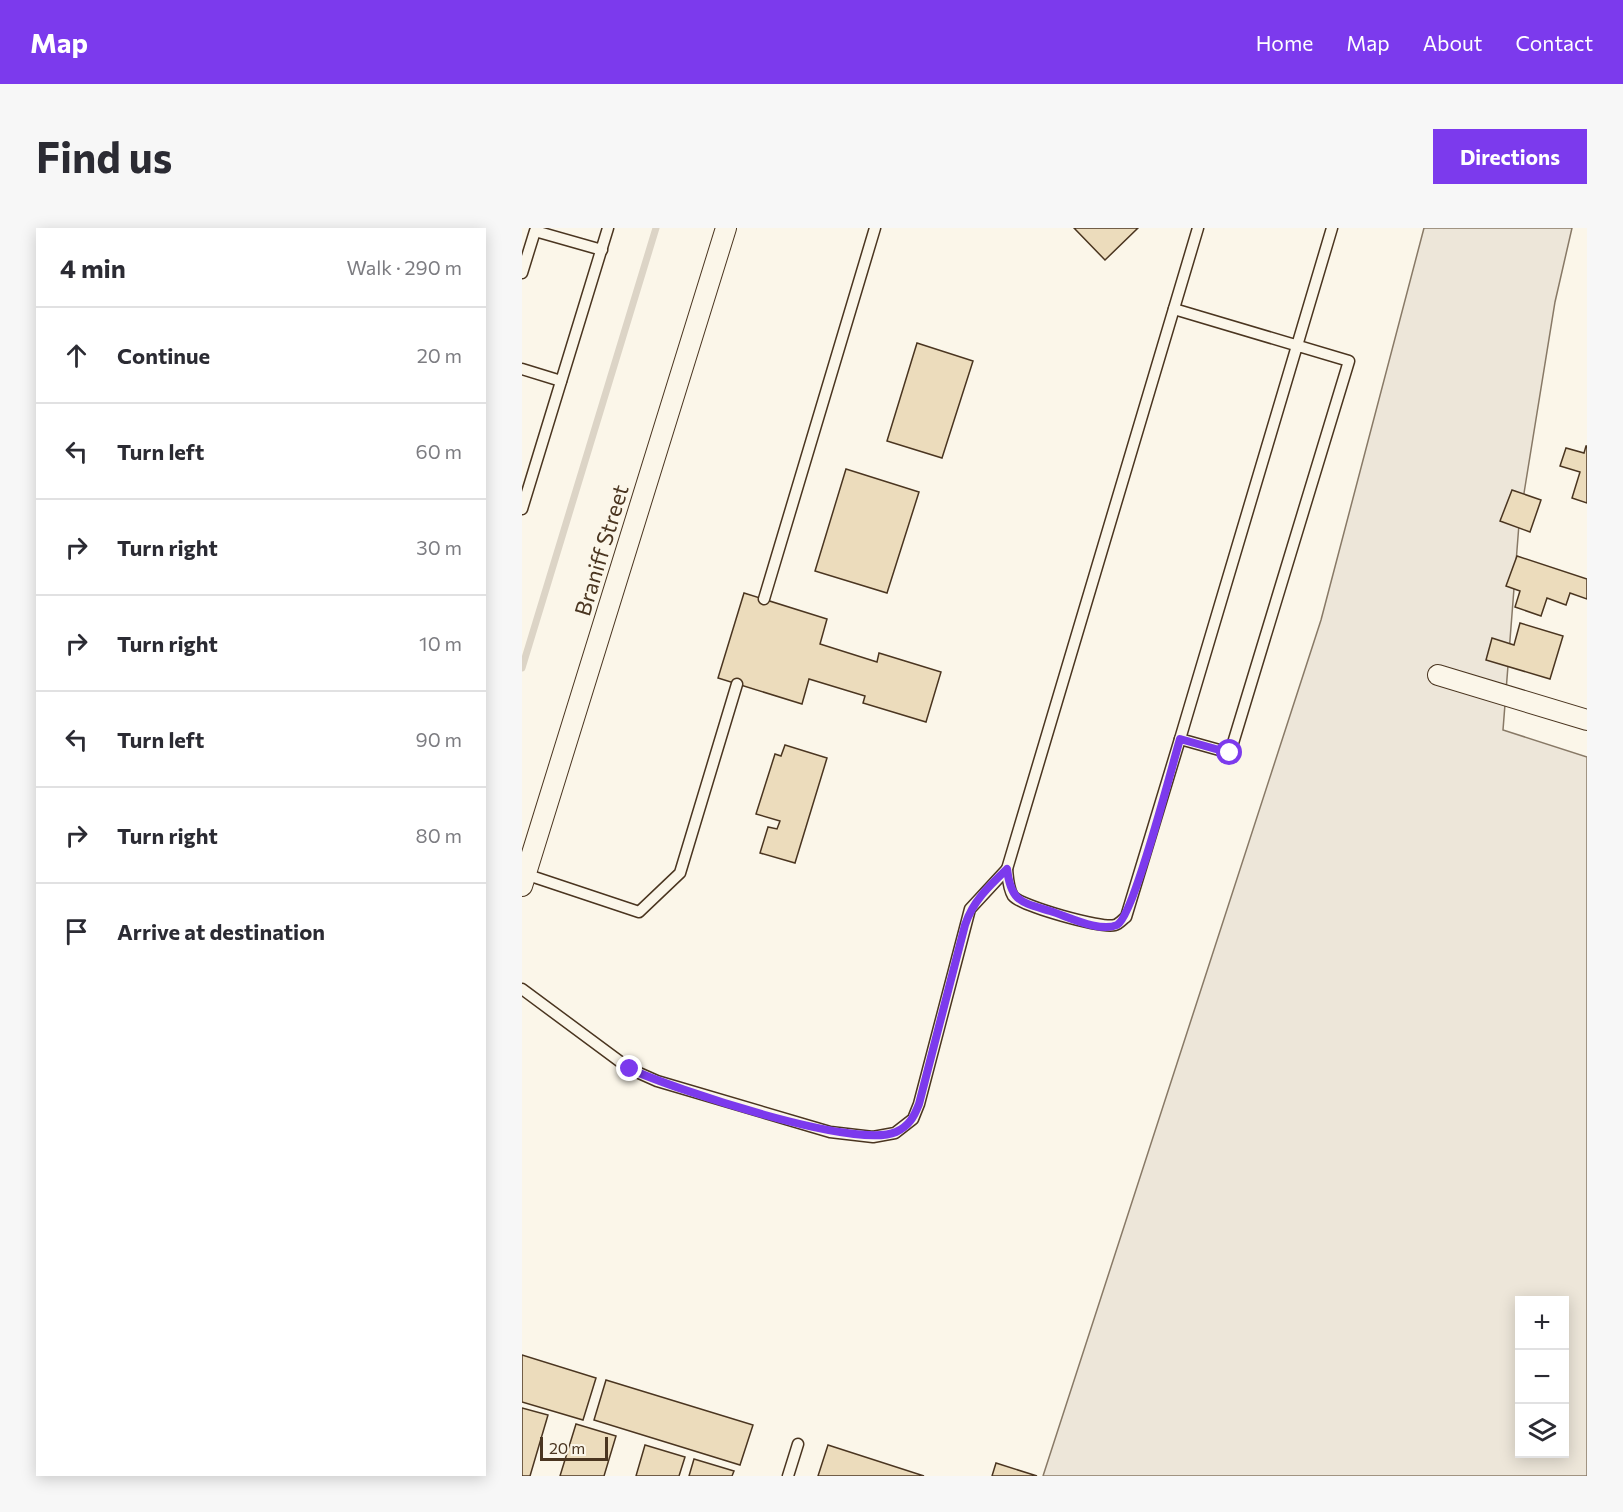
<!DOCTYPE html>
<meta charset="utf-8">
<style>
:root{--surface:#fff;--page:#f7f7f7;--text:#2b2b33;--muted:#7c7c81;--line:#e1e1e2;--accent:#7c3aed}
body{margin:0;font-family:Commissioner,sans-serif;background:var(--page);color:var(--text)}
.controls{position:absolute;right:18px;bottom:18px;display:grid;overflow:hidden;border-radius:0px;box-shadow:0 3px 15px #0003}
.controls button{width:54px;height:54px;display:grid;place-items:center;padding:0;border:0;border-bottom:2px solid var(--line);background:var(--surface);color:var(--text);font:30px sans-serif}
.scale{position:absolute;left:18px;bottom:15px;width:68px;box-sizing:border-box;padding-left:6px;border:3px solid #4a3520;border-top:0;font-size:16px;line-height:21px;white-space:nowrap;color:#4a3520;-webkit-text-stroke:4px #fbf6e9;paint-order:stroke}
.stop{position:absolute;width:18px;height:18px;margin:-14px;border:4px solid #7c3aed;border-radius:50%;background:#fff}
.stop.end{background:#7c3aed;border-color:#fff;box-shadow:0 2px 6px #0008}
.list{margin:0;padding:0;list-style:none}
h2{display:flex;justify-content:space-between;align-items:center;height:78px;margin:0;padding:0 24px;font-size:26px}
h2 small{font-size:20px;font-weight:400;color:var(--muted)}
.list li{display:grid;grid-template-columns:39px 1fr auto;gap:18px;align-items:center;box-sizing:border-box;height:96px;padding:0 24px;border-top:2px solid var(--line)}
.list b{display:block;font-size:22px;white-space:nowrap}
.list em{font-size:20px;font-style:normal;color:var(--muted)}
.icon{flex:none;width:33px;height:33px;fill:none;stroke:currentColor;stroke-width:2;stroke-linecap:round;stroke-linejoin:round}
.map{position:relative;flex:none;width:1065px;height:1248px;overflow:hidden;border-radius:0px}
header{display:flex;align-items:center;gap:36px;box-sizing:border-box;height:84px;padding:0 30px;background:var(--accent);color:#fff}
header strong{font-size:28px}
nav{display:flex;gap:33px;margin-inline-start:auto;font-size:21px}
.intro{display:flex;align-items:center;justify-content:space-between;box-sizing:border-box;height:144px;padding:0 36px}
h1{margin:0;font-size:42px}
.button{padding:15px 27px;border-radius:0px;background:var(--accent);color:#fff;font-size:21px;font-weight:700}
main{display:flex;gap:36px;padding:0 36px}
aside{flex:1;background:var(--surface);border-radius:0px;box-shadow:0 3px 15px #0003}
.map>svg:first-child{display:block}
</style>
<header>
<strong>Map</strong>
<nav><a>Home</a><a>Map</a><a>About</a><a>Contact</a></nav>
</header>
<div class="intro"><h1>Find us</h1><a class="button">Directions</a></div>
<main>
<aside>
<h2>4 min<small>Walk · 290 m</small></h2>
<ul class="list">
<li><svg class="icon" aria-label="ahead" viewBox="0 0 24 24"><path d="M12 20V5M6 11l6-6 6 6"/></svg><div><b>Continue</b></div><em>20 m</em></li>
<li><svg class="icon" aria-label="left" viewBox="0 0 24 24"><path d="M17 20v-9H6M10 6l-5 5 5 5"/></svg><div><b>Turn left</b></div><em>60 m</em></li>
<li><svg class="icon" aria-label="right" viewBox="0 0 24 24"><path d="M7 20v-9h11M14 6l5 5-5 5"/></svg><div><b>Turn right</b></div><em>30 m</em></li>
<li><svg class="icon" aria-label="right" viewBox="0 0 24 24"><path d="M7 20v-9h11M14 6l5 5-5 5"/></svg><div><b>Turn right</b></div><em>10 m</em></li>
<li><svg class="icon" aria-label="left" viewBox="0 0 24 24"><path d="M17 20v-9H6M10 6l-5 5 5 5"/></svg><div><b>Turn left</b></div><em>90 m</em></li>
<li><svg class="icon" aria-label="right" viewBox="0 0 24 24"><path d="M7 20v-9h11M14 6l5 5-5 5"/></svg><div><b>Turn right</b></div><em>80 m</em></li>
<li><svg class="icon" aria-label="arrive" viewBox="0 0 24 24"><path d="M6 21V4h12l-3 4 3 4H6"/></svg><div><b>Arrive at destination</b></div></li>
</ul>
</aside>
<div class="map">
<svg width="1065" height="1248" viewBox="0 0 1065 1248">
<rect width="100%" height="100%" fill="#fbf6e9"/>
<path fill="#ede6d9" stroke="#887966" stroke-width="1.5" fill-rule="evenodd" d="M902 0H1050L1033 74 997 296 981 502 1065 529V1248H521L799 392ZM998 1072H1042V1226H998Z"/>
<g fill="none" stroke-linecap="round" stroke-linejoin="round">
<path stroke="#dcd4c6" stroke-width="7" d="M0 440 134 0"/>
</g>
<g fill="#ecdcbc" stroke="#4a3520" stroke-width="1.5">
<path d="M552 0H616L583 32Z"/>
<path d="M395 115 451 133 420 230 365 213Z"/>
<path d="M1064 218H1065V275L1050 270 1058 244 1038 238 1044 220 1062 225Z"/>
<path d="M324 241 397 264 365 365 293 343Z"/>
<path d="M990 262 1019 272 1008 304 978 293Z"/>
<path d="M995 328 1065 351V371L1048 365 1044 377 1025 370 1019 388 993 379 998 363 984 358Z"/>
<path d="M222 365 305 391 298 416 355 434 357 425 419 444 404 494 341 475 343 468 287 451 280 476 196 450Z"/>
<path d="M998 395 1041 408 1028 451 964 432 970 410 992 417Z"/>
<path d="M263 517 305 530 273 635 238 625 246 599 255 601 258 593 234 586 253 526 259 528Z"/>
<path d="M0 1127 74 1150 61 1192 0 1174Z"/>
<path d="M84 1152 231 1197 218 1237 72 1192Z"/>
<path d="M0 1180 26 1187 8 1248H0Z"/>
<path d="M54 1196 94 1208 82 1248H38Z"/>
<path d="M123 1217 163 1229 157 1248H114Z"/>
<path d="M306 1217 402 1248H296Z"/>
<path d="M172 1231 212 1243 210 1248H167Z"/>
<path d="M474 1235 515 1248H470Z"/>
</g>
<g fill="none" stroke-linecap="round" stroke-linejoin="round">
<defs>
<g id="lane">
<path d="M0 45 13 3 80 22"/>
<path d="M652 81 827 133 708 525 658 511 810 0"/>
<path d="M0 141 39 153"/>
<path d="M0 281 86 0"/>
<path d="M242 371 353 0"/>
<path d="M658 511 604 689C601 691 597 696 593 697 580 701 499 678 491 668 486 660 486 650 485 641L676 0"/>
<path d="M3 646 117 684 158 645 215 456"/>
<path d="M0 761 108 841 135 853 308 904 351 909 373 905 391 891 397 876 448 681 485 641"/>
<path d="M266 1248 276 1216"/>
</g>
<g id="street">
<path d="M916 447 1065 492"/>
<path d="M0 658 204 0"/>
</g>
</defs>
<use href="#lane" stroke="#4a3520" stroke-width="13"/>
<use href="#street" stroke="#4a3520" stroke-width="22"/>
<use href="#lane" stroke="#fbf6e9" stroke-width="10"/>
<use href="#street" stroke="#fbf6e9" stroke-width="20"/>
</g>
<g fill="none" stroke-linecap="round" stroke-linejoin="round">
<path stroke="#7c3aed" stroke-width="8" d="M108 841C152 861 333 922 374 904 387 898 392 889 397 876L443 697C451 673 467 658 485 641 489 674 499 674 528 683 545 688 578 705 595 697 612 688 650 538 658 511L708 525"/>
</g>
<g text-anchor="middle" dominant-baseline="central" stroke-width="4.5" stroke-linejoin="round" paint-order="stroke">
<g font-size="22" fill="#4a3520" stroke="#fbf6e9">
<text transform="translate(79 322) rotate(-73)">Braniff Street</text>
</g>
</g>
</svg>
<div class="controls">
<button>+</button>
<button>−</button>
<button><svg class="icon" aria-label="layers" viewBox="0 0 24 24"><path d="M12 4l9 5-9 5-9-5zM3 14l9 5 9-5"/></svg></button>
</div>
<div class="scale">20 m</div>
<div class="stop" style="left:708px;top:525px"></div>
<div class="stop end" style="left:108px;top:841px"></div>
</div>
</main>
